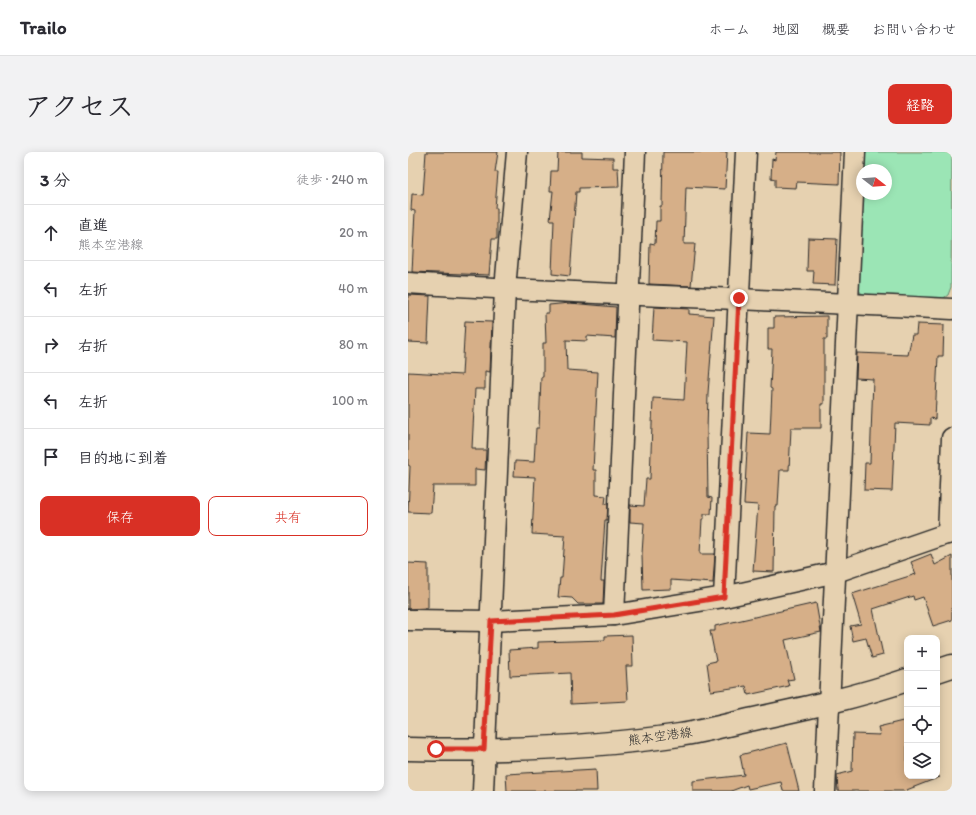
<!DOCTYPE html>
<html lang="ja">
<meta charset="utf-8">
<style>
:root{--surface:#fff;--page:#f2f2f3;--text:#2b2b33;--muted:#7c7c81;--line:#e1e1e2;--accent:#d93025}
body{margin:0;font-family:Itim,"Klee One",sans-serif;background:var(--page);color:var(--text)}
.controls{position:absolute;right:12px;bottom:12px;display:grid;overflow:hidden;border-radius:8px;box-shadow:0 2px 10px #0003}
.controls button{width:36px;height:36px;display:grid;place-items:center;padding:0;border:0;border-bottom:1px solid var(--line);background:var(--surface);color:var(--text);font:20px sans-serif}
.compass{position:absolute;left:448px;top:12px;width:36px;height:36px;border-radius:50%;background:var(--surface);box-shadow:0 2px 10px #0003;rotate:107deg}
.stop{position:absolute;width:12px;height:12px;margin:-9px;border:3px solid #d93025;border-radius:50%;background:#fff}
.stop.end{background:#d93025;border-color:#fff;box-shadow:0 1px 4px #0008}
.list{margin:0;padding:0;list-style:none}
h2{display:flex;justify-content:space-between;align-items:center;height:52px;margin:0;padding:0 16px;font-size:17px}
h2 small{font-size:13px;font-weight:400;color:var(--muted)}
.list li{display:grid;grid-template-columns:26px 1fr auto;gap:12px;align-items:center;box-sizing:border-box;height:56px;padding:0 16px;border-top:1px solid var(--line)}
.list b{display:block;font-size:15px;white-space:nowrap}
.list p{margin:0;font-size:13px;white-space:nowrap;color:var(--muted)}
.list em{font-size:13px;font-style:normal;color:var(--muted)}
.actions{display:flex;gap:8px;padding:12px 16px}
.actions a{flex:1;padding:9px 0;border:1px solid var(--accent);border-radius:8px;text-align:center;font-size:14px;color:var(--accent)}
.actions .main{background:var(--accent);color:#fff}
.icon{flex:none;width:22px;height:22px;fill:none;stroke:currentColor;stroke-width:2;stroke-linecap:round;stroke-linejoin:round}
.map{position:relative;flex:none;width:544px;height:639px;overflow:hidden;border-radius:8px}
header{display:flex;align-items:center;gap:24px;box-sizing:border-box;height:56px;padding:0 20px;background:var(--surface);border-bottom:1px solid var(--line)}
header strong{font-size:19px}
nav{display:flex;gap:22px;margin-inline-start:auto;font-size:14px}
.intro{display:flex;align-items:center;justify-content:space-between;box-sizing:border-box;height:96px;padding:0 24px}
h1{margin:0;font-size:28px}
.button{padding:10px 18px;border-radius:8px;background:var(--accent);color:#fff;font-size:14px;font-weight:700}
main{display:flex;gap:24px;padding:0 24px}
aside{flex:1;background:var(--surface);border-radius:8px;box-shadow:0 2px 10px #0003}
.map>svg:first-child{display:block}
</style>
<header>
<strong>Trailo</strong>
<nav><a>ホーム</a><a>地図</a><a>概要</a><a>お問い合わせ</a></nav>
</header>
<div class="intro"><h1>アクセス</h1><a class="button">経路</a></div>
<main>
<aside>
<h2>3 分<small>徒歩 · 240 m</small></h2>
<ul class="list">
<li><svg class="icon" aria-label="ahead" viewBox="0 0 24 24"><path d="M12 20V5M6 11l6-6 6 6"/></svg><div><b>直進</b><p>熊本空港線</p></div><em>20 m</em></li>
<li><svg class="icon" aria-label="left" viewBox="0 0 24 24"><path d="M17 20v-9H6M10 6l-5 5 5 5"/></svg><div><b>左折</b></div><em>40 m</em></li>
<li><svg class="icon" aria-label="right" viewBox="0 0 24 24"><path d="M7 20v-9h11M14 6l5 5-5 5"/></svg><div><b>右折</b></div><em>80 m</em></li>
<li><svg class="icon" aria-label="left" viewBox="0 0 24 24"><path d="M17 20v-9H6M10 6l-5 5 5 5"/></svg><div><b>左折</b></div><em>100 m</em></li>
<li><svg class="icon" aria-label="arrive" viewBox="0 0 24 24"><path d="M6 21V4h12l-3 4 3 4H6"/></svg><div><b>目的地に到着</b></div></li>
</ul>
<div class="actions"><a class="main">保存</a><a>共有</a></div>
</aside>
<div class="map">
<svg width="544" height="639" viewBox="0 0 544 639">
<rect width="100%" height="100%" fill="#e6d1b0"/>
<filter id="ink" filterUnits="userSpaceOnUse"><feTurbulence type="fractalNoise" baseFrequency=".025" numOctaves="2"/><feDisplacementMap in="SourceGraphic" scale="8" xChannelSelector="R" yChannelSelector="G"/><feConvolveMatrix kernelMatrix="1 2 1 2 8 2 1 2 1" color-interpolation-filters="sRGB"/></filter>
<g filter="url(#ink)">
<path fill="#9be5b5" stroke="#638870" d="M456 0H544L543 135 540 143 534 147 459 144 453 141 450 136 454 42H478V18H455Z"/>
<g fill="#d6af88" stroke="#2b2b2b">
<path d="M18 0H90L87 20H90L87 56H89V87H84L81 123 4 120 7 59 3 58 4 42 15 43Z"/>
<path d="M150 0H174V5L205 6V16H210L211 35 171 36V40H168L162 124 144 122 146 68H142L145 39H142L143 19H149Z"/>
<path d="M255 0H319L317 37 278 35 276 92H287L283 134 241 132 242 91 247 92 248 69H252V54H254Z"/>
<path d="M368 0H432L431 32 389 30 388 36 367 35V27L363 26 364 7 367 8Z"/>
<path d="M400 86 429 87 427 133 405 132 406 119H399Z"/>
<path d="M0 143 22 144 20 191 0 190Z"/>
<path d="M162 151 208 155 207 186 179 184V189L158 188 159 218 190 220 185 318H188V343L198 344 197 352H200L199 368H197L193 429H196L195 452H170L164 446 150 445 152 426H154L157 384 124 382 127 325 106 324 107 309 126 310 128 276H131L133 225H135V191H138L137 161H141V153Z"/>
<path d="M246 155 281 157V162L306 164 300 241 299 280 300 345 304 346 303 362H296V367H294L292 402H307L305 431 263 428V437L235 438 234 402 236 371 222 370V353L236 354 238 327H242L245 246 276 248 279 190 244 188Z"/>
<path d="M419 164V187H416V252H413V276H383L381 318H372L370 354H367L366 420 345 419 350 353 336 352 340 281 362 282 364 237 362 236 364 197H360V176H366V165Z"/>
<path d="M57 169 84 170 82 220 77 219V237H67L64 296H67V298H78L77 318 67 317V334H25L23 361 0 360 2 314 0 313V220L54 223Z"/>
<path d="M509 172 536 173 535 204H530L527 267 522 266V273L487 271 484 339 456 338 457 311H462L465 227 448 226 449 201 500 203 504 183H508Z"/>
<path d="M523 402 527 413 544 404V468L525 474 515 445 506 448 505 444 465 457 475 503 464 506 458 486 445 489 442 474 453 472 444 442 508 422 503 410Z"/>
<path d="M0 411 20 412V456L0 457Z"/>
<path d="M408 451 413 480 377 488 386 527 379 528 381 534 340 543 338 534 303 539 299 511 308 509 302 479H307V474Z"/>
<path d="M224 483 225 514H218L220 549 163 552 162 521 102 524 101 498 130 496V490L197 488V484Z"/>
<path d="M499 568V624L532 625 496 639H430L429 623 444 619 445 582 472 583 470 575Z"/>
<path d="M379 591 391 639H375L373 630 340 637 339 633 323 639H285V629L336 623 332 603Z"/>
<path d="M188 617 189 639H99L98 622Z"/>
</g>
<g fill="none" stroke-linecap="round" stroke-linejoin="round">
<defs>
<g id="minor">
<path d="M0 131C181 143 363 147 544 157"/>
<path d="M540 382 544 286"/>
<path d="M316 445 338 0"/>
<path d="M206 463 227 0"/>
<path d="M0 468 83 469 206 463 316 445 428 420 544 380"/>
<path d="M75 639 97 137 109 0"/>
<path d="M417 639 447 0"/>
</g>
<g id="major">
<path d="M529 519 544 514"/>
<path d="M0 597C90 599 183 596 272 583 297 579 322 572 346 567 398 556 449 545 499 528"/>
</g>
</defs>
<use href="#minor" stroke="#2b2b2b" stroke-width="23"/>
<use href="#major" stroke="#2b2b2b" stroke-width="25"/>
<use href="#minor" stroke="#e6d1b0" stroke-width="20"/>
<use href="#major" stroke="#e6d1b0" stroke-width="22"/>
</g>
</g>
<g fill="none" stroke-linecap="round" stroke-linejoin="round" filter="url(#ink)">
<path stroke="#d93025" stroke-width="5" d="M28 597H76L83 469 206 463 316 445 331 146"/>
</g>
<g text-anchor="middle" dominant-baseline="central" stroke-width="3.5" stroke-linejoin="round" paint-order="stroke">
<g font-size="13" fill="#2b2b2b" stroke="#e6d1b0">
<text transform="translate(252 584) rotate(-8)">熊本空港線</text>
</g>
</g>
</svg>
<div class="controls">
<button>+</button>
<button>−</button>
<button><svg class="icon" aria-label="locate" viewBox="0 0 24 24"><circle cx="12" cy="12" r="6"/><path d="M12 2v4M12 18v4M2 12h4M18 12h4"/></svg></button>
<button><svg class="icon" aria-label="layers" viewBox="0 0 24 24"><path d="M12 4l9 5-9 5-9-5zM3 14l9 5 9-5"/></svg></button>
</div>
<svg class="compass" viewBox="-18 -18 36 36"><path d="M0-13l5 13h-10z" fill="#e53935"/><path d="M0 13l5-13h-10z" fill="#7c7c81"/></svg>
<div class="stop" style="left:28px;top:597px"></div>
<div class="stop end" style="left:331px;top:146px"></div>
</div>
</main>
